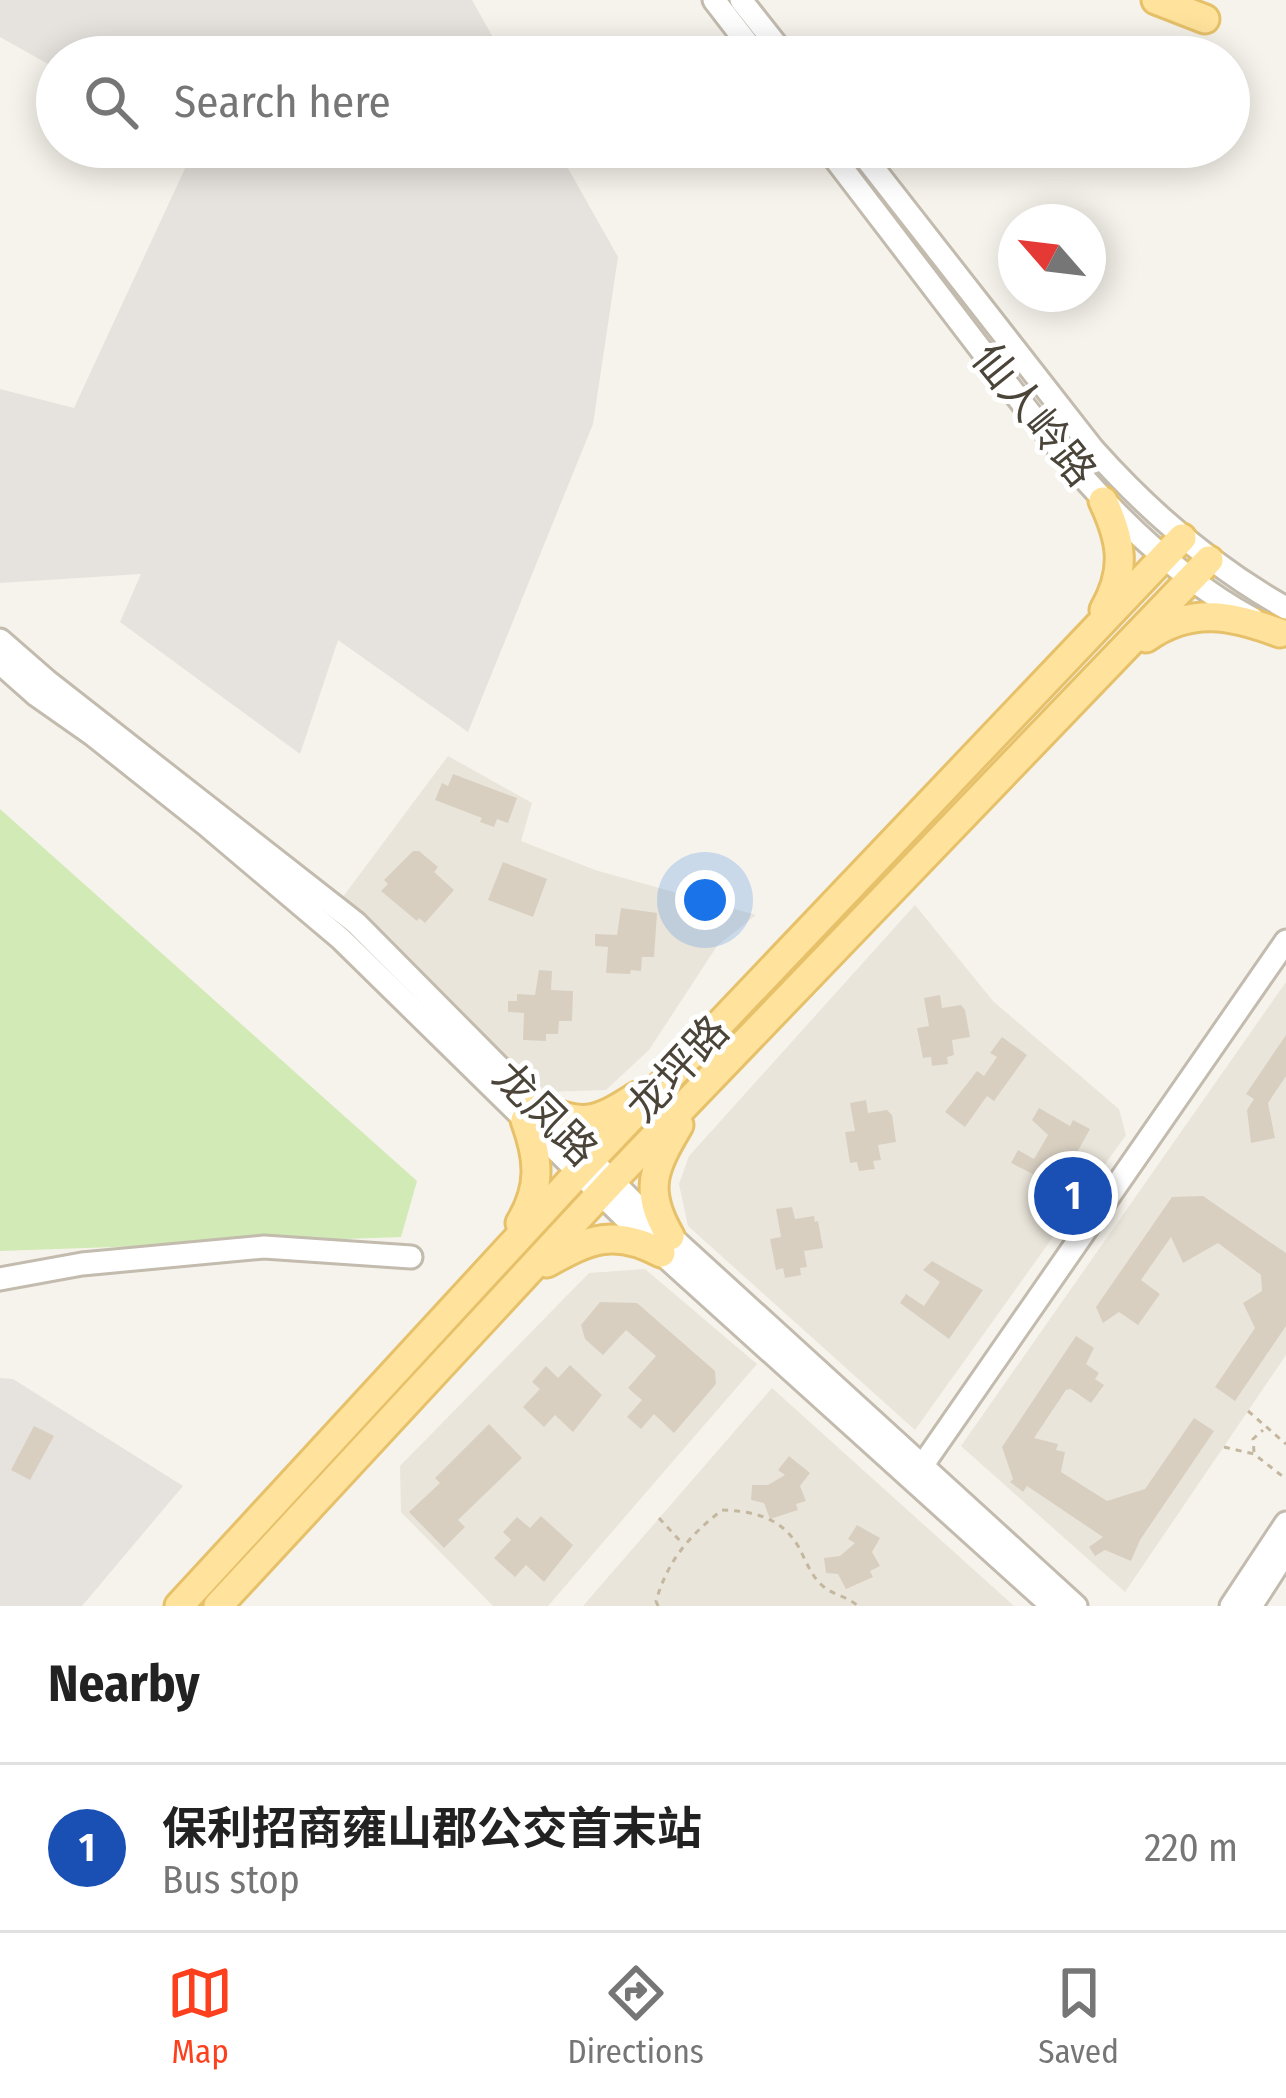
<!DOCTYPE html>
<meta charset="utf-8">
<style>
:root{--surface:#fff;--page:#f2f2f2;--text:#222;--muted:#767676;--line:#e0e0e0;--accent:#fc3f1d}
body{margin:0;font-family:"Fira Sans Condensed","Noto Sans SC",sans-serif;background:var(--page);color:var(--text)}
.compass{position:absolute;left:998px;top:204px;width:108px;height:108px;border-radius:50%;background:var(--surface);box-shadow:0 6px 30px #0003;rotate:298deg}
.you{position:absolute;left:705px;top:900px;width:42px;height:42px;margin:-30px;border:9px solid #fff;border-radius:50%;background:#1a73e8;box-shadow:0 0 0 18px #1a73e833}
.badge{display:grid;place-items:center;width:78px;height:78px;border-radius:50%;background:var(--accent);color:#fff;font-size:39px;font-weight:700}
.pin{position:absolute;translate:-50% -50%;border:6px solid #fff;box-shadow:0 3px 12px #0006}
.list{margin:0;padding:0;list-style:none}
h2{display:flex;justify-content:space-between;align-items:center;height:156px;margin:0;padding:0 48px;font-size:51px}
h2 small{font-size:39px;font-weight:400;color:var(--muted)}
.list li{display:grid;grid-template-columns:78px 1fr auto;gap:36px;align-items:center;box-sizing:border-box;height:168px;padding:0 48px;border-top:3px solid var(--line)}
.list b{display:block;font-size:45px;white-space:nowrap}
.list p{margin:0;font-size:39px;white-space:nowrap;color:var(--muted)}
.list em{font-size:39px;font-style:normal;color:var(--muted)}
.icon{flex:none;width:66px;height:66px;fill:none;stroke:currentColor;stroke-width:2;stroke-linecap:round;stroke-linejoin:round}
.map{position:relative;flex:none;width:1286px;height:1606px;overflow:hidden}
.search{position:absolute;background:var(--surface);box-shadow:0 6px 30px #0003;left:36px;right:36px;top:36px;height:132px;display:flex;align-items:center;gap:30px;box-sizing:border-box;padding:0 42px;border-radius:66px;color:var(--muted);font-size:45px}
.sheet{height:324px;background:var(--surface)}
nav{display:flex;justify-content:space-around;align-items:center;box-sizing:border-box;height:168px;border-top:3px solid var(--line);background:var(--surface);font-size:33px;color:var(--muted)}
nav a{display:grid;justify-items:center;gap:6px}
nav .on{color:var(--accent)}
.map>svg:first-child{display:block}
</style>
<div class="map">
<svg width="1286" height="1606" viewBox="0 0 1286 1606">
<rect width="100%" height="100%" fill="#f6f3ec"/>
<g fill="#eae5da">
<path d="M448 756 532 803 521 841 595 870 756 915 717 946 649 1050 606 1090 543 1092 342 898Z"/>
<path d="M915 905 993 1001 1119 1109 1126 1135 915 1430 688 1226 679 1184 689 1156Z"/>
<path d="M1286 982V1355L1125 1592 961 1446Z"/>
<path d="M645 1269 757 1364 548 1606H493L401 1512 400 1466 589 1273Z"/>
<path d="M772 1388 1014 1606H583Z"/>
</g>
<g fill="#e6e2dd">
<path d="M0 0H472L504 57H57V69L0 37Z"/>
<path d="M195 147H556L618 257 593 424 468 732 338 640 300 754 120 622 141 574 0 583V389L74 408Z"/>
<path d="M0 1378 13 1379 183 1486 82 1606H0Z"/>
</g>
<path fill="#d2eab5" d="M0 809 417 1181 401 1237 0 1251Z"/>
<g fill="#d8cfc1">
<path d="M453 774 517 798 508 823 497 819 494 827 480 822 482 818 435 800 442 783 448 786Z"/>
<path d="M413 851H419L438 867 434 872 454 890 425 923 419 918 417 921 381 891 388 884 384 880Z"/>
<path d="M503 862 547 879 533 917 488 900Z"/>
<path d="M621 908 657 913 654 957H642L641 971 631 970 630 974 606 973 608 947 595 946V934L617 935Z"/>
<path d="M539 970 552 971 551 990 573 991 572 1021H559L558 1034H546V1041L523 1040 524 1013 508 1012V1001H517V994L535 995Z"/>
<path d="M940 995 942 1008 961 1005 965 1010 970 1037 952 1040 954 1055 947 1057 948 1064 932 1066 931 1057 923 1058 917 1028 929 1026 924 998Z"/>
<path d="M1286 1035V1076L1268 1103 1275 1138 1251 1143 1247 1110 1254 1099 1246 1094Z"/>
<path d="M1002 1037 1027 1055 994 1101 987 1096 965 1127 945 1112 977 1071 984 1076 997 1057 990 1053Z"/>
<path d="M866 1100 868 1113 887 1110 892 1115 896 1142 878 1145 881 1160 873 1161 875 1169 859 1171 857 1162 850 1163 845 1132 855 1131 850 1103Z"/>
<path d="M1039 1108 1070 1126 1073 1120 1090 1129 1058 1187 1011 1163 1018 1150 1034 1159 1048 1135 1032 1120Z"/>
<path d="M1203 1196 1286 1253V1326L1235 1401 1215 1387 1255 1328 1243 1303 1262 1291 1261 1275 1218 1243 1183 1263 1171 1237 1141 1280 1160 1294 1138 1325 1119 1312 1103 1323 1096 1307 1172 1197Z"/>
<path d="M792 1207 795 1219 814 1216 815 1222 818 1221 823 1248 804 1251 807 1267 800 1268 801 1275 785 1278 783 1268 776 1270 770 1239 781 1237 776 1209Z"/>
<path d="M932 1261 983 1290 949 1339 900 1303 906 1294 924 1306 940 1282 923 1270Z"/>
<path d="M600 1302 637 1303 715 1371 716 1384 674 1433 654 1414 641 1429 627 1417 642 1400 628 1388 656 1356 626 1330 603 1355 585 1339 581 1325Z"/>
<path d="M1076 1336 1094 1348 1086 1364 1099 1373 1095 1379 1104 1385 1091 1403 1071 1389 1066 1390 1034 1438 1058 1444 1056 1450 1065 1452 1061 1472 1107 1501 1145 1489 1194 1418 1214 1431 1140 1540 1131 1561 1105 1550 1095 1556 1089 1547 1103 1537 1027 1486 1023 1492 1010 1482 1013 1479 1002 1447Z"/>
<path d="M570 1365 602 1395 573 1432 555 1415 544 1427 523 1407 540 1389 532 1382 546 1366 558 1378Z"/>
<path d="M489 1424 522 1458 458 1520 465 1527 444 1548 409 1512 440 1483 435 1478Z"/>
<path d="M34 1426 54 1436 30 1480 11 1470Z"/>
<path d="M789 1456 810 1473 800 1486 806 1501 796 1504 798 1510 770 1519 764 1503 751 1500 752 1485H768L785 1475 778 1470Z"/>
<path d="M541 1516 573 1545 544 1582 526 1565 515 1577 494 1558 511 1540 503 1532 517 1517 530 1528Z"/>
<path d="M857 1525 880 1538 872 1552 880 1566 870 1571 873 1577 846 1589 838 1574 826 1573 824 1558 840 1556 855 1543 848 1539Z"/>
</g>
<g fill="none" stroke-linecap="round" stroke-linejoin="round">
<defs>
<g id="minor">
<path d="M714 0 758 57"/>
<path d="M741 0 786 57"/>
<path d="M826 147C878 215 930 283 982 351 1059 452 1139 557 1253 619"/>
<path d="M857 147 1093 449C1150 513 1211 566 1286 608"/>
<path d="M0 640 47 681 356 923 632 1201 1076 1606"/>
<path d="M0 663 36 695 93 735 205 824 341 939 661 1253 1052 1606"/>
<path d="M0 1279 82 1264 264 1247 411 1257"/>
<path d="M922 1466 1286 941"/>
<path d="M1231 1606 1286 1523"/>
<path d="M1251 1606 1286 1552"/>
</g>
<g id="major">
<path d="M1156 0 1205 19"/>
<path d="M1103 501C1122 541 1127 570 1104 610"/>
<path d="M1146 638C1191 606 1232 615 1280 633"/>
<path d="M535 1104C580 1128 596 1123 637 1096"/>
<path d="M520 1223C542 1187 539 1158 525 1120"/>
<path d="M670 1236C643 1190 653 1169 679 1125"/>
<path d="M547 1263C589 1239 615 1228 661 1253"/>
<path d="M179 1606 578 1173 1182 538"/>
<path d="M218 1606 612 1181 1209 560"/>
</g>
</defs>
<use href="#minor" stroke="#c2bbae" stroke-width="27"/>
<use href="#major" stroke="#e6c16a" stroke-width="33"/>
<g stroke="#c4b79f" stroke-width="3" stroke-dasharray="6 6" stroke-linecap="butt">
<path d="M1248 1411 1286 1444"/>
<path d="M1224 1447 1254 1454 1286 1479"/>
<path d="M1254 1452 1253 1439 1263 1430"/>
<path d="M659 1518 682 1543"/>
<path d="M658 1606 656 1601C668 1560 689 1536 722 1510 752 1511 781 1517 798 1546 806 1560 811 1577 824 1587 834 1595 848 1597 858 1606"/>
</g>
<use href="#minor" stroke="#fff" stroke-width="21"/>
<use href="#major" stroke="#ffe39c" stroke-width="27"/>
</g>
<g text-anchor="middle" dominant-baseline="central" stroke-width="10" stroke-linejoin="round" paint-order="stroke">
<g font-size="42" fill="#4b4439" stroke="#fff">
<text transform="translate(1034 415) rotate(51)">仙人岭路</text>
<text transform="translate(678 1069) rotate(-47)">龙坪路</text>
<text transform="translate(545 1114) rotate(45)">龙凤路</text>
</g>
</g>
</svg>
<svg class="compass" viewBox="-18 -18 36 36"><path d="M0-13l5 13h-10z" fill="#e53935"/><path d="M0 13l5-13h-10z" fill="#767676"/></svg>
<div class="you"></div>
<div class="pin badge" style="left:1073px;top:1196px;background:#1a4fb4">1</div>
<div class="search"><svg class="icon" aria-label="search" viewBox="0 0 24 24"><circle cx="10" cy="10" r="6"/><path d="M15 15l6 6"/></svg>Search here</div>
</div>
<section class="sheet">
<h2>Nearby<small></small></h2>
<ul class="list">
<li><span class="badge" style="background:#1a4fb4">1</span><div><b>保利招商雍山郡公交首末站</b><p>Bus stop</p></div><em>220 m</em></li>
</ul>
</section>
<nav>
<a class="on"><svg class="icon" aria-label="map" viewBox="0 0 24 24"><path d="M3 6l6-2 6 2 6-2v14l-6 2-6-2-6 2zM9 4v14M15 6v14"/></svg>Map</a>
<a><svg class="icon" aria-label="directions" viewBox="0 0 24 24"><path d="M12 3l9 9-9 9-9-9zM9 14v-3h6M13 9l2 2-2 2"/></svg>Directions</a>
<a><svg class="icon" aria-label="saved" viewBox="0 0 24 24"><path d="M7 4h10v16l-5-4-5 4z"/></svg>Saved</a>
</nav>
